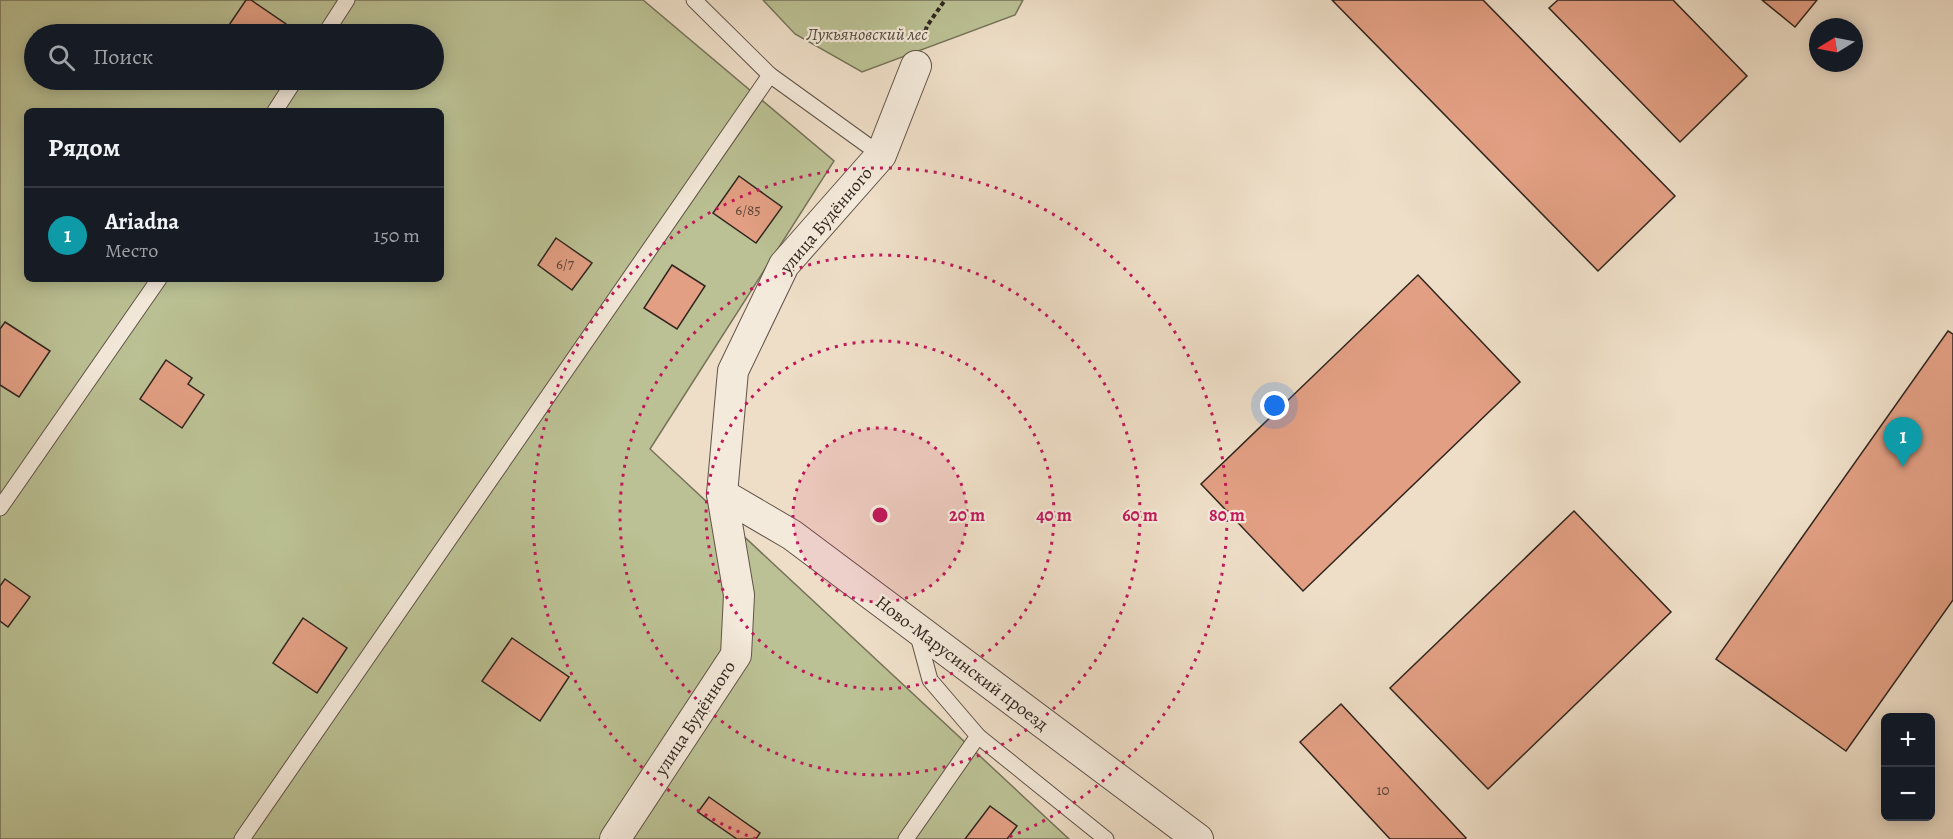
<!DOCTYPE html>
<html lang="ru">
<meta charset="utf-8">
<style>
:root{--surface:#171b24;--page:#242831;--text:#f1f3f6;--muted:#9ea1a6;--line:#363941;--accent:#b45309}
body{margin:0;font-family:Alegreya,serif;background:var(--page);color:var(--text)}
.controls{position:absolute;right:18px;bottom:18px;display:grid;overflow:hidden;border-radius:9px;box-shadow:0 3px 15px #0003}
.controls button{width:54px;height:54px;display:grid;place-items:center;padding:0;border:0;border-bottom:2px solid var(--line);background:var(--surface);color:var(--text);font:30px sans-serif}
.compass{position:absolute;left:1809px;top:18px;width:54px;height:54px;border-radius:50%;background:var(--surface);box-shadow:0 3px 15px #0003;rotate:260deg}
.you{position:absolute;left:1275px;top:406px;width:21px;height:21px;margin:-15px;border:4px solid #fff;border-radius:50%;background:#1a73e8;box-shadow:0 0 0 9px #1a73e833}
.badge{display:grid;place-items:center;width:39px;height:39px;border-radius:50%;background:var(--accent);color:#fff;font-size:20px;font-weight:700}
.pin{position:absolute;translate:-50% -50px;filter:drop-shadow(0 2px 3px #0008)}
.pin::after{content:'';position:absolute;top:32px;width:21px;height:18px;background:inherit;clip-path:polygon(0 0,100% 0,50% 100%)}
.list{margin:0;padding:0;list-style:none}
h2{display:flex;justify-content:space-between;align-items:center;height:78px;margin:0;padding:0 24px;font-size:26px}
h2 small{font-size:20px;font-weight:400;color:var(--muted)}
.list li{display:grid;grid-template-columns:39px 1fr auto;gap:18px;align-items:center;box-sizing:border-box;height:96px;padding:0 24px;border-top:2px solid var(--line)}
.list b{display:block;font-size:22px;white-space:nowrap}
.list p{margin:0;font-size:20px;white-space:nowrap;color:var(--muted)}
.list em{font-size:20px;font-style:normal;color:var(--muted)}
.icon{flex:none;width:33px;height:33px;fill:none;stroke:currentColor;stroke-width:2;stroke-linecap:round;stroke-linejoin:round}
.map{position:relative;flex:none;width:1953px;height:839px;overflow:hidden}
.search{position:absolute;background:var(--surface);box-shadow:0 3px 15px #0003;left:24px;top:24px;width:420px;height:66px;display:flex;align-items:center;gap:15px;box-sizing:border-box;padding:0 21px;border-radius:33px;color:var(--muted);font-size:22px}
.panel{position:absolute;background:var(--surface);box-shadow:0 3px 15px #0003;left:24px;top:108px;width:420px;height:174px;border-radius:9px}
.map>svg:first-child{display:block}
</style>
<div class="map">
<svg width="1953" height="839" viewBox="0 0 1953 839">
<rect width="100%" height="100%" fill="#eedec7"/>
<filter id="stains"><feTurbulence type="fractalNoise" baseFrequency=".00333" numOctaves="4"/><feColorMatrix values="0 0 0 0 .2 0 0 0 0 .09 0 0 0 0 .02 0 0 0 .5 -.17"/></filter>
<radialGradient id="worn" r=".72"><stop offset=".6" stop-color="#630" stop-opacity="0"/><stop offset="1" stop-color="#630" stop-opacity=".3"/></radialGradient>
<g fill="#bbc194" stroke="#76735a" stroke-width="1.5" fill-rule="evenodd">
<path d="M0 0H643L834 161 650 449 1069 839H0ZM34 34H434V80H34ZM27 111H441V279H27Z"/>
<path d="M763 0H1023L1015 15 862 72 795 34Z"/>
</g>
<g fill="#e29f83" stroke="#30251f" stroke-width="1.5">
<path d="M246 0H251L286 24 279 34H231L225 31Z"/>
<path d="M1332 0H1483L1675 196 1598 271Z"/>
<path d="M1558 0H1673L1747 76 1680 142 1549 8Z"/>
<path d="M1762 0H1817L1795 27Z"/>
<path d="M739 176 782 207 756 243 713 213Z"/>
<path d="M556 238 592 263 572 290 538 265Z"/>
<path d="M672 265 705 286 677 329 644 308Z"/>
<path d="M1418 275 1520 382 1303 591 1201 484Z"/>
<path d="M5 322 50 351 19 397 0 385V329Z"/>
<path d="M1948 331 1953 334V600L1846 751 1716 659Z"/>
<path d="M166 360 192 378 188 384 204 395 182 428 140 399Z"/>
<path d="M1574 511 1671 612 1488 789 1390 688Z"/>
<path d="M5 579 30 597 8 627 0 621V586Z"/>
<path d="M303 618 347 648 317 693 273 663Z"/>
<path d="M512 638 569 677 540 721 482 681Z"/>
<path d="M1341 704 1466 838 1465 839H1390L1300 742Z"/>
<path d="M709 797 760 833 756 839H737L698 812Z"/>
<path d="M990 806 1017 826 1007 839H965Z"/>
</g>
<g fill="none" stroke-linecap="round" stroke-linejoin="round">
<defs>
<g id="service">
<path d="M694 0 770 75 881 155"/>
<path d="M325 34 347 0"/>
<path d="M275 111 295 80"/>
<path d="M0 508 159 279"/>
<path d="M917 632 930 680 978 736 1106 839"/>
<path d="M242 839 770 75"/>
<path d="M906 839 978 736"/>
</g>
<g id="minor">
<path d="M722 494 792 535 1198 839"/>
<path d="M615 839 736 655 739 595 722 494 733 371 784 265 881 155 916 66"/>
</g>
</defs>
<use href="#service" stroke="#605349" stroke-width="17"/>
<use href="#minor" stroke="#605349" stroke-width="32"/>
<path stroke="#30251f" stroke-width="4" stroke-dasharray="4.5 3" stroke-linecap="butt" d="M923 38 927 26 945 0"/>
<use href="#service" stroke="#f4eadb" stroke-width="15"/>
<use href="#minor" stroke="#f4eadb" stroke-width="30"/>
</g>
<circle cx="880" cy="515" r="87" fill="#c2185b" fill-opacity=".12"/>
<g fill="none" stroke="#c2185b" stroke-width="3" stroke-dasharray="3 6">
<circle cx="880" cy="515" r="87"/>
<circle cx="880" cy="515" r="174"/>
<circle cx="880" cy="515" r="260"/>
<path d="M756 839A347 347 0 1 1 1004 839"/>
</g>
<g text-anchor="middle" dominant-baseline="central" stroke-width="4.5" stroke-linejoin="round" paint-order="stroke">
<g font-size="15" fill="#5c4438">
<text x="748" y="210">6/85</text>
<text x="565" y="264">6/7</text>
<text x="1383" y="790">10</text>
</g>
<g font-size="18" font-style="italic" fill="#534c3c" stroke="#f4eadb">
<text x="867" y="34">Лукьяновский лес</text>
</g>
<g font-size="18" fill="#30251f" stroke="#f4eadb">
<text transform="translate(826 220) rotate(-50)">улица Будённого</text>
<text transform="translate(962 663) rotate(37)">Ново-Марусинский проезд</text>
<text transform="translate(695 718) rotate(-57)">улица Будённого</text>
</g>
</g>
<circle cx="880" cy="515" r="9" fill="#c2185b" stroke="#f4eadb" stroke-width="3"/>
<g font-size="18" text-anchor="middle" font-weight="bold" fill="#c2185b" stroke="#f4eadb" stroke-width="4.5" stroke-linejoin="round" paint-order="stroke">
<text x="967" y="521">20 m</text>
<text x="1054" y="521">40 m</text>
<text x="1140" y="521">60 m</text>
<text x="1227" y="521">80 m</text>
</g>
<rect width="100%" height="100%" filter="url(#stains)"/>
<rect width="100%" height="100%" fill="url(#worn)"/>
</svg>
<div class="controls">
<button>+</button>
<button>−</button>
</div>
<svg class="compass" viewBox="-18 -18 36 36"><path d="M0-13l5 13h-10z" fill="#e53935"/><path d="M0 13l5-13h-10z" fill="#9ea1a6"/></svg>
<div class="you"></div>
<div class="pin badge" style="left:1903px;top:467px;background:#0f9aa8">1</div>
<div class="search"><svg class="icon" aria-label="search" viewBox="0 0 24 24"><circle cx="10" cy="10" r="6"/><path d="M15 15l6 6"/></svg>Поиск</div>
<section class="panel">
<h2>Рядом<small></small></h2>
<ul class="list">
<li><span class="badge" style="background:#0f9aa8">1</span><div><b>Ariadna</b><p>Место</p></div><em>150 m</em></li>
</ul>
</section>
</div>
